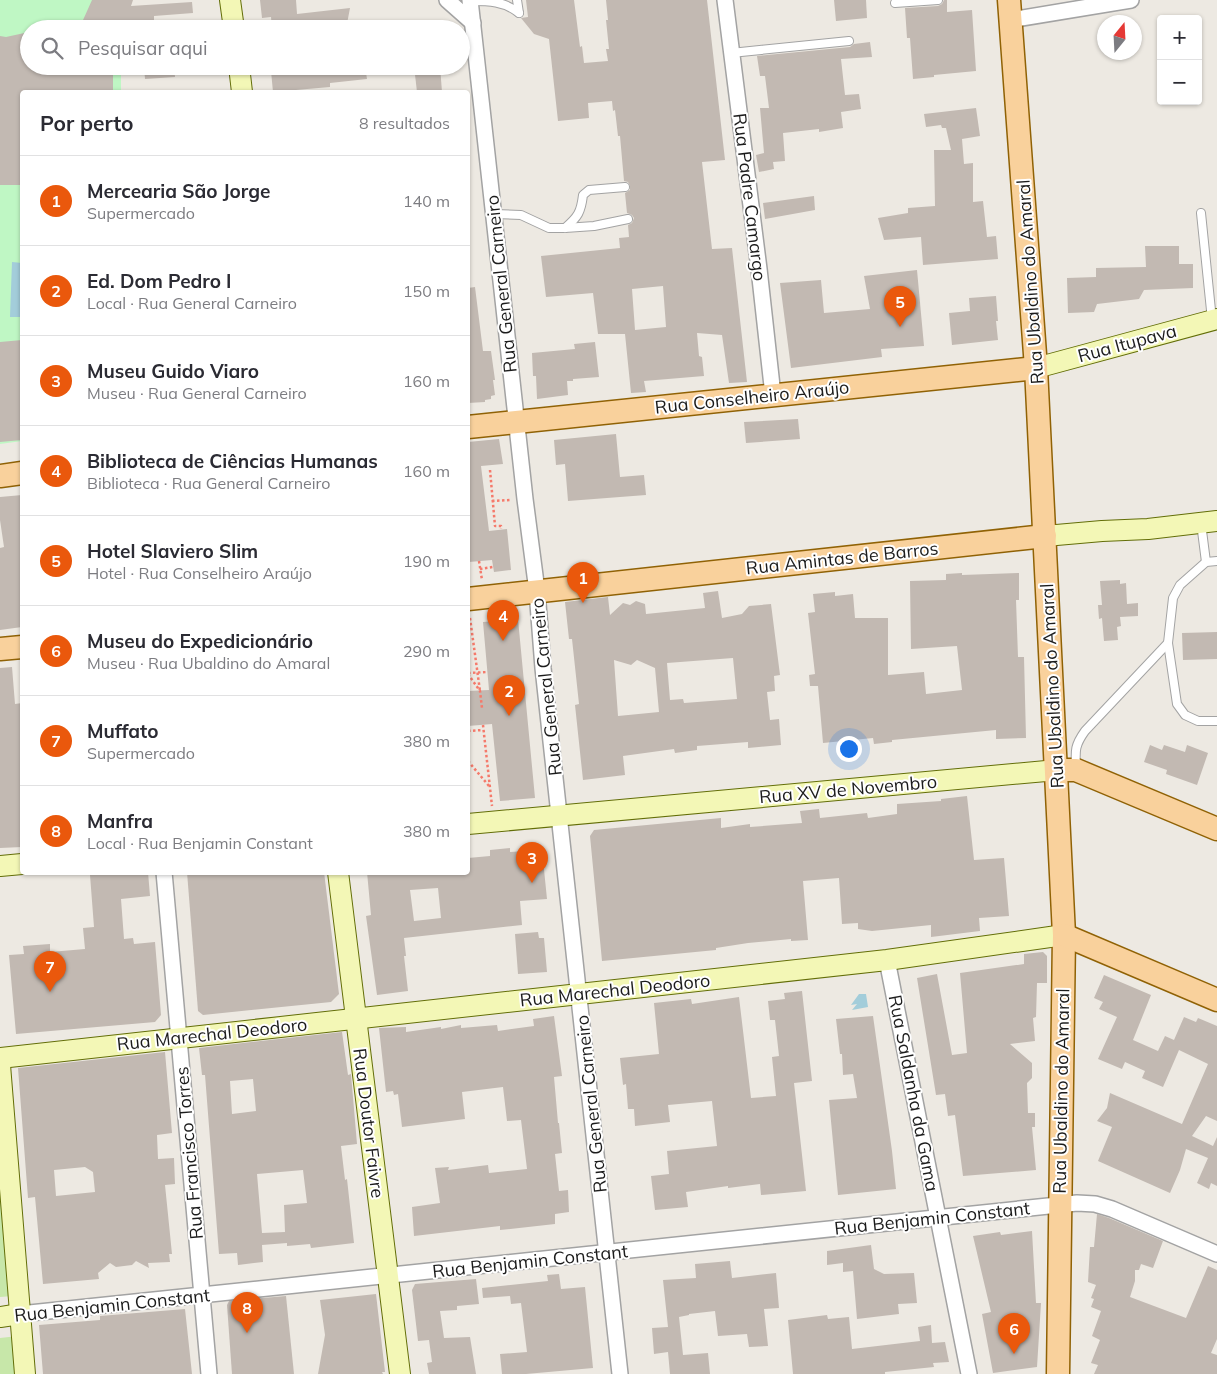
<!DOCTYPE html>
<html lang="pt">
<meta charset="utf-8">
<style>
:root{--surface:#fff;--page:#f2f2f3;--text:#2b2b33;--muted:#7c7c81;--line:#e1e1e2;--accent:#ea580c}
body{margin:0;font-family:Mulish,sans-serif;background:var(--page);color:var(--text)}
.controls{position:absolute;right:15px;top:15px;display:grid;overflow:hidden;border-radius:5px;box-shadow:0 1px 4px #0004}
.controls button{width:45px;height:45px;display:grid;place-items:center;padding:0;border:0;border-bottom:1px solid var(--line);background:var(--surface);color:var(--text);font:25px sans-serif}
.compass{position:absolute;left:1097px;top:15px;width:45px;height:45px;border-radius:50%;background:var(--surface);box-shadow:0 1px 4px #0004;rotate:18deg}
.you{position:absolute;left:848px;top:748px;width:18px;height:18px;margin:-12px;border:4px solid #fff;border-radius:50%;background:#1a73e8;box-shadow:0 0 0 8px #1a73e833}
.badge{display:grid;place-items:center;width:32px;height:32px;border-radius:50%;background:var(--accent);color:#fff;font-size:16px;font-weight:700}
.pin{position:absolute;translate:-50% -41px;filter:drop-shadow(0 1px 2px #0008)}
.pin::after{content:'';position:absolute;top:26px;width:18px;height:15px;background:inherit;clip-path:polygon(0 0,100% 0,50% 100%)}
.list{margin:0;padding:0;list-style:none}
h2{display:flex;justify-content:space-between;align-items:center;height:65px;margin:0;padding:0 20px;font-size:21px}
h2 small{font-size:16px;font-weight:400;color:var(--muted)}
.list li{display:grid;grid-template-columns:32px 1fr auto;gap:15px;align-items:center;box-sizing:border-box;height:90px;padding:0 20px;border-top:1px solid var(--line)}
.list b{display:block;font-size:19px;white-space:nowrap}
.list p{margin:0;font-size:16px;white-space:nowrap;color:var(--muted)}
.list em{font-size:16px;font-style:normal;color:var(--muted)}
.icon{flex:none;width:28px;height:28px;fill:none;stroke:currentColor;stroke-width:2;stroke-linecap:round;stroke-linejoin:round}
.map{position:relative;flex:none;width:1217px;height:1374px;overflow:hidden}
.search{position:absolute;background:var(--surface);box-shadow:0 1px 4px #0004;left:20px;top:20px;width:450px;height:55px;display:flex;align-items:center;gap:12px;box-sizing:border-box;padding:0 18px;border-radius:28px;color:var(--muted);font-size:19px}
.panel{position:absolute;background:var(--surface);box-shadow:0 1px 4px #0004;left:20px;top:90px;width:450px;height:785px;border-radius:5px}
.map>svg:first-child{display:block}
</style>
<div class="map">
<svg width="1217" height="1374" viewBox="0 0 1217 1374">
<rect width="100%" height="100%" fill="#ede9e2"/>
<g fill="#c7e7a9">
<path d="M0 1192 8 1211 13 1296 0 1297Z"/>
<path d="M18 1336 21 1374H0V1338Z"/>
</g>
<path fill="#bff7c4" d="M0 0H123L110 29H29V66H121V92H22V441L0 444Z"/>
<g fill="#a3cdda">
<path d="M12 262 22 263V317H10Z"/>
<path d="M859 994H866L868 1007 852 1010 857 1004 851 1005Z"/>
</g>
<g fill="#c2b9b2" fill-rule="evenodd">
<path d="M92 0H133L131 6 192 2 193 13 154 16V29H79Z"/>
<path d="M260 0H296L297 14 350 8 346 29H272L271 17 262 18Z"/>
<path d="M526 0H574L580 47 582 46 584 63 608 61 606 49H609L606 20H608L606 0H707L725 160 702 162 712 249 732 248 747 382 729 383 722 335 697 333 699 356 702 357 704 376 644 381 646 392 631 393 625 334H598L593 293 546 297 541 256 620 248 619 238 629 237 628 225 632 223 634 218 632 215 627 213 625 193 630 190V186L628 182 624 181 620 136H618L615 110 613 111 612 101 588 103 589 118 558 121 549 39 534 34 521 18 528 17ZM663 286 666 327 635 330 632 289Z"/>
<path d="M834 0H866L867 18 836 21Z"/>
<path d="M944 0H947V12L972 10 976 71 934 75V77L913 79 910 38H907L905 8 938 6 942 4Z"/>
<path d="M29 32V66H113V92H22V185H0V36L6 37Z"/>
<path d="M870 42 872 57 841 59 845 95 859 94 861 109 841 112 843 128 819 132V129L783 133 785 161 773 162 774 169 759 172 756 155 764 153 760 108H769L765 76H760L757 56 850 47 854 44Z"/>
<path d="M144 66H174L175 77 145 79Z"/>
<path d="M280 66H302V68L322 66H365L367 79 330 83V87L273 92 271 71 281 70Z"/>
<path d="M414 66H440L442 92H417Z"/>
<path d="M976 108 980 136 962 139 964 164 973 163V202L983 201 987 237 996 236 998 259 923 265 921 237 884 240 878 218 908 213V208L935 206 934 150H951L946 128H942L941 125 926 127 924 114Z"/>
<path d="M814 196 815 210 765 219 763 203Z"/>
<path d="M1145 246H1179V264H1193V288L1144 290 1139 299 1097 304 1094 312 1068 313 1067 278 1096 277V268L1146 267Z"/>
<path d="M917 270 924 346 881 349 882 357 791 368 780 283 821 280 824 313 870 309 864 276Z"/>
<path d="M475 287 483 351H491L495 380H493L495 395 491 396V399L485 400V402L468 403V288Z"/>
<path d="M996 296 998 321H996L998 340 952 345 949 313 970 311 969 298Z"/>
<path d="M22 340V440L0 442V342Z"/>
<path d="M595 342 599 377 573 379V381H567L568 395 537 399 536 376H533L532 353 575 349 574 344Z"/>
<path d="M798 419 800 439 746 443 744 422Z"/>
<path d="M616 434 620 477 644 475 646 495 568 501 565 464 556 465 554 440Z"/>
<path d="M499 439 503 464 481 466 489 531 507 529 511 570 494 572 492 560 469 562 468 545V442Z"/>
<path d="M22 495V627L0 630V548L4 547 0 520V497Z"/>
<path d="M962 573V575L1019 573V600H1016L1018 657H1024L1026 738 996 739V730L892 740V742L874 744 873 738 823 743 818 686H810L809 675 815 674 808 613 815 612 813 594 835 592V596L853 594 855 618H888V675L924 672 926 694 962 690 957 646 911 649 910 581 946 580V574Z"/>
<path d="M1120 580V584L1126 583 1127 604 1138 603V616L1120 617 1121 626 1117 627 1118 640 1104 641 1102 618 1099 619 1098 605H1102L1100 581Z"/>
<path d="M718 591 722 618 742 614 749 606 771 604 780 675 774 676 775 691 767 692 770 720 779 719 781 745 748 748V742L697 746V750L675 753 674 749 623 756 625 775 583 780 575 705 579 704 572 639H569L565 602 608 597 610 615 623 603 630 605 636 601 645 604 646 614 705 608 703 593ZM733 658 737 699 684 703 683 699 670 700 667 663ZM614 660 631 665 637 660 655 668 659 712 618 716Z"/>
<path d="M518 619 535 798 500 801 492 724 468 726V691L489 690 483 622Z"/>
<path d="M1217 632V659L1183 660 1182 633Z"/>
<path d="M12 667 15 704 22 703V847L0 848V668Z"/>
<path d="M1150 745 1162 750 1164 745 1185 752 1187 745 1208 753 1197 785 1166 774 1167 770 1144 762Z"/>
<path d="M967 796 974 860 1004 858 1009 916 979 918 980 931 931 937V925L872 931 858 929V923L842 924 839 878 803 881 808 940 791 941V939L748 943 716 948V950L602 961 590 836 594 830 721 818V828L750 824V827L802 823 800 811 819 809 820 818 867 813 868 818 897 814V804L941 801V799Z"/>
<path d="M510 848V852L542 850 547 899 520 901 522 925 404 938 406 956H404L408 991 377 995 366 916 371 915 367 872H468V858L490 856V850ZM438 888 441 918 414 921 410 890Z"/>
<path d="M127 872H148L150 896 121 899 124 939 133 938 134 944 155 942 161 1015 155 1022 16 1034 9 955 24 954 23 946 50 944V952L85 949 83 928 94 927 90 875Z"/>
<path d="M187 872H324L339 994 331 1002 203 1015 198 1011Z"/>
<path d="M538 932 539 938H544L547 972 518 974 515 934Z"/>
<path d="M1043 952 1047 956V983H1037L1036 1017 1033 1018 1035 1041 1010 1044 1032 1063V1078L1027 1083 1028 1113H1035V1127H1032L1036 1170 963 1176 955 1115 948 1116 945 1094 936 1095 917 978 937 974 952 1055 967 1053 960 973 1024 964V954Z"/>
<path d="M1104 975 1151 995 1133 1040 1158 1051 1165 1036 1174 1040 1184 1017 1196 1022 1198 1018 1217 1026V1121L1206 1116 1192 1136 1213 1146 1217 1137V1186L1211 1183 1209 1189 1197 1183 1208 1158 1186 1149 1180 1170 1170 1193 1098 1161 1112 1127 1097 1121 1107 1108 1110 1093 1182 1124 1208 1064 1179 1050 1163 1087 1142 1078 1145 1071 1125 1062 1122 1069 1098 1059 1117 1017 1099 1009 1103 1002 1094 998Z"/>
<path d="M802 991 812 1081 794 1083 806 1191 761 1195 760 1184 728 1188V1186L686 1192 688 1207 655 1210 651 1176 669 1174 667 1151 717 1146 712 1101 668 1105 670 1122 635 1126 634 1109H628L626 1084 623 1085 620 1058 659 1054 654 1003 691 999 692 1004 739 997 751 1098 776 1096 772 1057 779 1056 775 1020H770L768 1001 785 999 784 993Z"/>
<path d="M554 1016 562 1076 554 1077 558 1123H559L562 1153 555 1154 559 1191 568 1190 569 1212 555 1214V1224L500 1230V1226L414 1236 412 1207 440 1203 435 1168 449 1167 448 1170 488 1165 489 1173 527 1169 521 1120 507 1121 503 1087 462 1092 465 1119 402 1127 398 1094 394 1095 393 1091 386 1092 379 1028 406 1027V1032L441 1027V1029L461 1025V1028L497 1025 498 1031 534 1026 533 1019Z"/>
<path d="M873 1016 892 1151 896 1189 838 1195 829 1100 857 1098 853 1074 843 1075 842 1054H840L836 1019Z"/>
<path d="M342 1032 348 1075 351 1074 357 1144 341 1146 345 1180 347 1179 354 1243 311 1248 310 1244 287 1246V1243L262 1245 263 1262 238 1265 237 1253 219 1254 205 1075H202L199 1048ZM253 1079 256 1111 232 1114 230 1081ZM303 1170 307 1203 284 1205 285 1232 262 1233 257 1174Z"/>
<path d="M165 1052 172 1133 157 1135 158 1159 174 1158 175 1184 165 1185 172 1254H169L170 1262 148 1263 149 1268 136 1261 132 1265 116 1267 110 1263 98 1273 99 1279 43 1284 35 1197 28 1198 18 1068ZM85 1167 93 1172 95 1192 56 1196 54 1170Z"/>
<path d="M1097 1214 1109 1218 1163 1241 1153 1268 1141 1264 1139 1270H1135V1281L1130 1297 1186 1318 1208 1266 1217 1270V1339L1211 1353 1217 1355V1374H1094L1098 1365 1091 1363 1100 1340 1092 1336 1101 1311 1091 1307 1094 1299 1091 1298 1096 1285 1088 1282 1090 1247H1094Z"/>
<path d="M1032 1231 1036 1303H1041L1037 1367 993 1373 982 1314 991 1312 973 1236 1000 1232 1001 1235Z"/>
<path d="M871 1245 874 1269 884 1274 914 1273 917 1303 898 1304 899 1314 857 1319 853 1271 843 1272V1263L827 1265V1251Z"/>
<path d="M730 1261 732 1278 776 1273 779 1308 764 1309 768 1346 749 1347 747 1334 718 1336 715 1311 689 1314V1315L679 1317 683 1355 708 1353 710 1374H670L668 1352 654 1354 652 1328 668 1327 663 1280 696 1278 695 1264Z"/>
<path d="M559 1274 561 1289 585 1287 593 1368 526 1374H502L500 1354 527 1352 521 1303 511 1304 510 1296 483 1298 482 1288 548 1281 547 1275Z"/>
<path d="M476 1279 479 1304 457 1306V1310L440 1311 444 1338 470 1337 476 1374H429L427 1363 432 1362 429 1340 418 1341 412 1290 415 1284Z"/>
<path d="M376 1294 385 1372H382L383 1374H318L325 1335 320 1300Z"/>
<path d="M286 1296 294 1374H232L227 1305 229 1301Z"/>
<path d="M185 1309 192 1374H43L39 1325 100 1320V1316Z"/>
<path d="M827 1315 828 1319 849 1317 852 1349 920 1341 918 1327 931 1325 932 1343 945 1342 949 1362 933 1363 934 1367 885 1372V1374H793L788 1320Z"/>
</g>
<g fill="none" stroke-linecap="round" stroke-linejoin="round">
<defs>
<g id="lane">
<path d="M517 0 519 13"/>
<path d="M470 1C489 1 504 1 519 13"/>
<path d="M895 3 938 0"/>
<path d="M731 53 849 41"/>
<path d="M1201 213 1212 320"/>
<path d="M494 214 521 215 549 228H565L594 226 628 219"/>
<path d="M565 228C578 217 581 212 583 195L589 190 625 187"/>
<path d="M1201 523 1206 562"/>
<path d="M1168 643 1177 704 1185 715 1198 721H1217"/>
<path d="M1076 767C1075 750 1075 745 1085 731L1168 643 1173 598 1180 585 1206 562 1217 561"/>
</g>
<g id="street">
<path d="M447 0 473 23"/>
<path d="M470 0 525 499 537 591 543 668 620 1374"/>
<path d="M725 0 759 269 773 395"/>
<path d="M1010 20 1131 0"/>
<path d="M164 872 209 1374"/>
<path d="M887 960 969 1374"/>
<path d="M20 1314 1077 1203 1095 1204 1112 1209 1217 1254"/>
</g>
<g id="secondary">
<path d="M230 0 234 29"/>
<path d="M239 66 242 92"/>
<path d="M1036 368 1217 319"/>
<path d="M1045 536 1102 531 1148 529 1217 521"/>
<path d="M468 824 1057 770"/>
<path d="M0 866 22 864"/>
<path d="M338 872 400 1374"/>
<path d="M0 1058 887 960 1064 935"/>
<path d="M0 1065 25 1374"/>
<path d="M0 1317 20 1314"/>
</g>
<g id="primary">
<path d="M1009 0 1036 368 1064 935 1058 1374"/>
<path d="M468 427 1036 368"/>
<path d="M0 476 22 473"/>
<path d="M468 599 1045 536"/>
<path d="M0 649 22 647"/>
<path d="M1057 770H1076L1217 829"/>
<path d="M1064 935 1217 1000"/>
</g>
</defs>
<use href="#lane" stroke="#a3a3a3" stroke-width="10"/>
<use href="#street" stroke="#a3a3a3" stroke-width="18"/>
<use href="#secondary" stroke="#636e08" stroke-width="22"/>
<use href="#primary" stroke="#906205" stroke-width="25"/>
<g stroke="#f57a6b" stroke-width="2.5" stroke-dasharray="2.5 2.5" stroke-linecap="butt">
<path d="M490 470 495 526H501V529"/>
<path d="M492 501 511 500"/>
<path d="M479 561 482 580"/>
<path d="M480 569 493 567"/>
<path d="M470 618 480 691"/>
<path d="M468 673 488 672"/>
<path d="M468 674 480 691 482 708"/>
<path d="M483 725 492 806"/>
<path d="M468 731 483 730"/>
<path d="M468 761 489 786"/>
</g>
<use href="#lane" stroke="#fff" stroke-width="8"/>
<use href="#street" stroke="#fff" stroke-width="15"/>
<use href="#secondary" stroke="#f3f7b6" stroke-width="20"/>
<use href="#primary" stroke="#f9d19c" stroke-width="22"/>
</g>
<g text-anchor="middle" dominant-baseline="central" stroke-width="4" stroke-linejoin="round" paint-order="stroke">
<g font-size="18" fill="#1c1c1c" stroke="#fff">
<text transform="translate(750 197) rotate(83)">Rua Padre Camargo</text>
<text transform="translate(1030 282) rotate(-94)">Rua Ubaldino do Amaral</text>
<text transform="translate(501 284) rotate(-96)">Rua General Carneiro</text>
<text transform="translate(1127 343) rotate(-15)">Rua Itupava</text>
<text transform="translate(752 397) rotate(-6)">Rua Conselheiro Araújo</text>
<text transform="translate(842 558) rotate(-6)">Rua Amintas de Barros</text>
<text transform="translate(1052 686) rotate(-93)">Rua Ubaldino do Amaral</text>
<text transform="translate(546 687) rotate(-96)">Rua General Carneiro</text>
<text transform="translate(848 789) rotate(-5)">Rua XV de Novembro</text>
<text transform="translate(615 990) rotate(-6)">Rua Marechal Deodoro</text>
<text transform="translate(212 1034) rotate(-6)">Rua Marechal Deodoro</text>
<text transform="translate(1061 1091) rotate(-89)">Rua Ubaldino do Amaral</text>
<text transform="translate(914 1093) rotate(79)">Rua Saldanha da Gama</text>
<text transform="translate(591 1104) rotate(-96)">Rua General Carneiro</text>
<text transform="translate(369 1123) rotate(83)">Rua Doutor Faivre</text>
<text transform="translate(189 1153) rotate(-95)">Rua Francisco Torres</text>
<text transform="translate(932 1218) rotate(-6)">Rua Benjamin Constant</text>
<text transform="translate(530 1261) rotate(-6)">Rua Benjamin Constant</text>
<text transform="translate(112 1305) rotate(-6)">Rua Benjamin Constant</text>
</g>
</g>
</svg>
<div class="controls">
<button>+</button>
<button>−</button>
</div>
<svg class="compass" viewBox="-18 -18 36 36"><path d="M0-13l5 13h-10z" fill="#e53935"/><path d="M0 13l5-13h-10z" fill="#7c7c81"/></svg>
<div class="you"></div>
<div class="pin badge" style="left:583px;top:603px">1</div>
<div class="pin badge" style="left:509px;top:716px">2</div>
<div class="pin badge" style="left:532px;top:883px">3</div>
<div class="pin badge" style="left:503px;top:641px">4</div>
<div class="pin badge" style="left:900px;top:327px">5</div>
<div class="pin badge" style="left:1014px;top:1354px">6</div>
<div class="pin badge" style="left:50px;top:992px">7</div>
<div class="pin badge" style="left:247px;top:1333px">8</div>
<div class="search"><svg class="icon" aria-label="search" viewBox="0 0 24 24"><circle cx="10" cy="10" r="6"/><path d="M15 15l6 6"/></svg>Pesquisar aqui</div>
<section class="panel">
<h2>Por perto<small>8 resultados</small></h2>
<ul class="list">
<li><span class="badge">1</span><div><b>Mercearia São Jorge</b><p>Supermercado</p></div><em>140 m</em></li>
<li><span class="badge">2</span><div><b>Ed. Dom Pedro I</b><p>Local · Rua General Carneiro</p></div><em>150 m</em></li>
<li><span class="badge">3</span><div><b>Museu Guido Viaro</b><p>Museu · Rua General Carneiro</p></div><em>160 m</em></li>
<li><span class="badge">4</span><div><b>Biblioteca de Ciências Humanas</b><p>Biblioteca · Rua General Carneiro</p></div><em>160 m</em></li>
<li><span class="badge">5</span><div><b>Hotel Slaviero Slim</b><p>Hotel · Rua Conselheiro Araújo</p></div><em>190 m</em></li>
<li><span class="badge">6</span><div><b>Museu do Expedicionário</b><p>Museu · Rua Ubaldino do Amaral</p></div><em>290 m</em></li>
<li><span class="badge">7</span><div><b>Muffato</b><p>Supermercado</p></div><em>380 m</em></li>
<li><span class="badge">8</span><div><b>Manfra</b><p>Local · Rua Benjamin Constant</p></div><em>380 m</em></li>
</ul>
</section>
</div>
